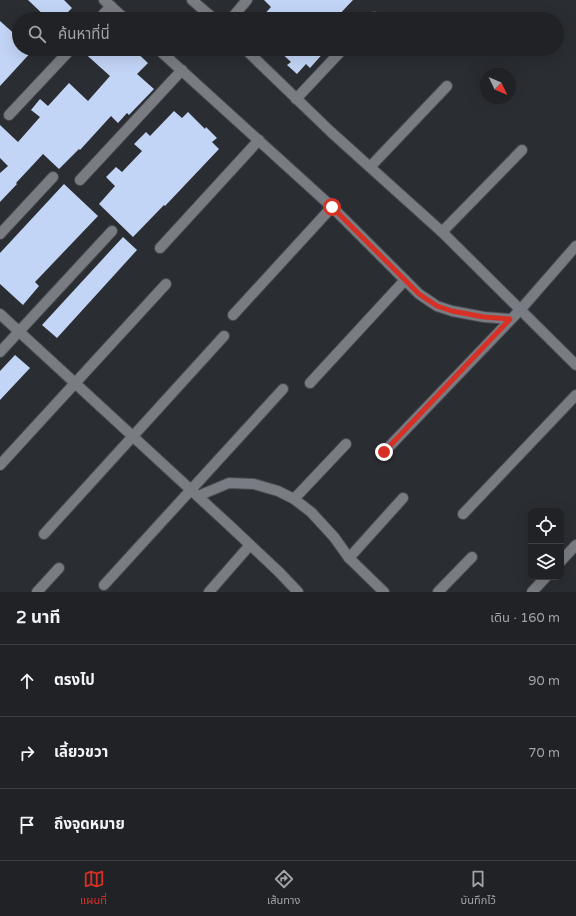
<!DOCTYPE html>
<html lang="th">
<meta charset="utf-8">
<style>
:root{--surface:#202226;--page:#282a2e;--text:#f1f3f6;--muted:#a2a4a7;--line:#3d3f43;--accent:#d93025}
body{margin:0;font-family:"Varela Round","Noto Sans Thai",sans-serif;background:var(--page);color:var(--text)}
.controls{position:absolute;right:12px;bottom:12px;display:grid;overflow:hidden;border-radius:8px;box-shadow:0 4px 16px #0002}
.controls button{width:36px;height:36px;display:grid;place-items:center;padding:0;border:0;border-bottom:1px solid var(--line);background:var(--surface);color:var(--text);font:20px sans-serif}
.compass{position:absolute;left:480px;top:68px;width:36px;height:36px;border-radius:50%;background:var(--surface);box-shadow:0 4px 16px #0002;rotate:134deg}
.stop{position:absolute;width:12px;height:12px;margin:-9px;border:3px solid #d93025;border-radius:50%;background:#fff}
.stop.end{background:#d93025;border-color:#fff;box-shadow:0 1px 4px #0008}
.list{margin:0;padding:0;list-style:none}
h2{display:flex;justify-content:space-between;align-items:center;height:52px;margin:0;padding:0 16px;font-size:17px}
h2 small{font-size:13px;font-weight:400;color:var(--muted)}
.list li{display:grid;grid-template-columns:26px 1fr auto;gap:12px;align-items:center;box-sizing:border-box;height:72px;padding:0 16px;border-top:1px solid var(--line)}
.list b{display:block;font-size:15px;white-space:nowrap}
.list em{font-size:13px;font-style:normal;color:var(--muted)}
.icon{flex:none;width:22px;height:22px;fill:none;stroke:currentColor;stroke-width:2;stroke-linecap:round;stroke-linejoin:round}
.map{position:relative;flex:none;width:576px;height:592px;overflow:hidden}
.search{position:absolute;background:var(--surface);box-shadow:0 4px 16px #0002;left:12px;right:12px;top:12px;height:44px;display:flex;align-items:center;gap:10px;box-sizing:border-box;padding:0 14px;border-radius:22px;color:var(--muted);font-size:15px}
.sheet{height:268px;background:var(--surface)}
nav{display:flex;justify-content:space-around;align-items:center;box-sizing:border-box;height:56px;border-top:1px solid var(--line);background:var(--surface);font-size:11px;color:var(--muted)}
nav a{display:grid;justify-items:center;gap:2px}
nav .on{color:var(--accent)}
.map>svg:first-child{display:block}
</style>
<div class="map">
<svg width="576" height="592" viewBox="0 0 576 592">
<rect width="100%" height="100%" fill="#2a2d32"/>
<g fill="#c3d5f7">
<path d="M28 0H64L72 8 61 19H48Z"/>
<path d="M264 0H353L335 19H260L271 7Z"/>
<path d="M0 21 19 38V49H34L0 86Z"/>
<path d="M80 49H133L148 63 137 74 154 89 129 115 127 113 118 123 111 116 80 150 79 149 59 169 43 154 16 183 17 184 0 202V173L8 166 0 158V125L18 142 40 117 31 110 40 99 48 106 69 83 88 101 110 76Z"/>
<path d="M277 49H327L310 68 306 64 297 74 287 65 291 62Z"/>
<path d="M174 111 182 118 188 112 205 129 206 127 217 138 212 142 219 149 165 206 164 205 133 237 99 204 115 186 106 177 116 167 122 172 142 151 134 144 146 132 150 136Z"/>
<path d="M64 184 98 216 35 282 39 286 23 305 0 284V253Z"/>
<path d="M123 237 137 250 57 338 42 325Z"/>
<path d="M15 355 30 368 0 400V371Z"/>
</g>
<g fill="none" stroke-linecap="round" stroke-linejoin="round">
<defs>
<g id="minor">
<path d="M104 0 125 19"/>
<path d="M192 0 214 19"/>
<path d="M99 19 111 6"/>
<path d="M231 19 247 0"/>
<path d="M372 19 374 17"/>
<path d="M158 49 332 207 419 294 437 306 452 311 484 317 510 319"/>
<path d="M245 49 331 132 442 232 576 365"/>
<path d="M296 99 343 49"/>
<path d="M9 115 71 49"/>
<path d="M370 167 447 86"/>
<path d="M80 180 182 70"/>
<path d="M442 232 522 150"/>
<path d="M0 234 53 177"/>
<path d="M160 248 259 140"/>
<path d="M0 314 229 525 279 572 298 592"/>
<path d="M233 315 332 207"/>
<path d="M0 352 112 231"/>
<path d="M310 383 405 280"/>
<path d="M384 452 521 309 576 246"/>
<path d="M0 465 166 284"/>
<path d="M198 496 229 483 254 484 278 491 294 499 311 512 334 537 349 558 384 592"/>
<path d="M294 499 346 444"/>
<path d="M463 514 576 395"/>
<path d="M44 534 224 336"/>
<path d="M349 558 403 498"/>
<path d="M561 561 576 545"/>
<path d="M104 585 283 389"/>
<path d="M37 592 59 568"/>
<path d="M209 592 250 545"/>
<path d="M438 592 472 557"/>
<path d="M532 592 546 577"/>
</g>
</defs>
<use href="#minor" stroke="#494b4f" stroke-width="12"/>
<use href="#minor" stroke="#797d83" stroke-width="10"/>
</g>
<g fill="none" stroke-linecap="round" stroke-linejoin="round">
<path stroke="#d93025" stroke-width="5" d="M332 207 419 294 437 306 452 311 484 317 510 319 384 452"/>
</g>
</svg>
<div class="controls">
<button><svg class="icon" aria-label="locate" viewBox="0 0 24 24"><circle cx="12" cy="12" r="6"/><path d="M12 2v4M12 18v4M2 12h4M18 12h4"/></svg></button>
<button><svg class="icon" aria-label="layers" viewBox="0 0 24 24"><path d="M12 4l9 5-9 5-9-5zM3 14l9 5 9-5"/></svg></button>
</div>
<svg class="compass" viewBox="-18 -18 36 36"><path d="M0-13l5 13h-10z" fill="#e53935"/><path d="M0 13l5-13h-10z" fill="#a2a4a7"/></svg>
<div class="stop" style="left:332px;top:207px"></div>
<div class="stop end" style="left:384px;top:452px"></div>
<div class="search"><svg class="icon" aria-label="search" viewBox="0 0 24 24"><circle cx="10" cy="10" r="6"/><path d="M15 15l6 6"/></svg>ค้นหาที่นี่</div>
</div>
<section class="sheet">
<h2>2 นาที<small>เดิน · 160 m</small></h2>
<ul class="list">
<li><svg class="icon" aria-label="ahead" viewBox="0 0 24 24"><path d="M12 20V5M6 11l6-6 6 6"/></svg><div><b>ตรงไป</b></div><em>90 m</em></li>
<li><svg class="icon" aria-label="right" viewBox="0 0 24 24"><path d="M7 20v-9h11M14 6l5 5-5 5"/></svg><div><b>เลี้ยวขวา</b></div><em>70 m</em></li>
<li><svg class="icon" aria-label="arrive" viewBox="0 0 24 24"><path d="M6 21V4h12l-3 4 3 4H6"/></svg><div><b>ถึงจุดหมาย</b></div></li>
</ul>
</section>
<nav>
<a class="on"><svg class="icon" aria-label="map" viewBox="0 0 24 24"><path d="M3 6l6-2 6 2 6-2v14l-6 2-6-2-6 2zM9 4v14M15 6v14"/></svg>แผนที่</a>
<a><svg class="icon" aria-label="directions" viewBox="0 0 24 24"><path d="M12 3l9 9-9 9-9-9zM9 14v-3h6M13 9l2 2-2 2"/></svg>เส้นทาง</a>
<a><svg class="icon" aria-label="saved" viewBox="0 0 24 24"><path d="M7 4h10v16l-5-4-5 4z"/></svg>บันทึกไว้</a>
</nav>
